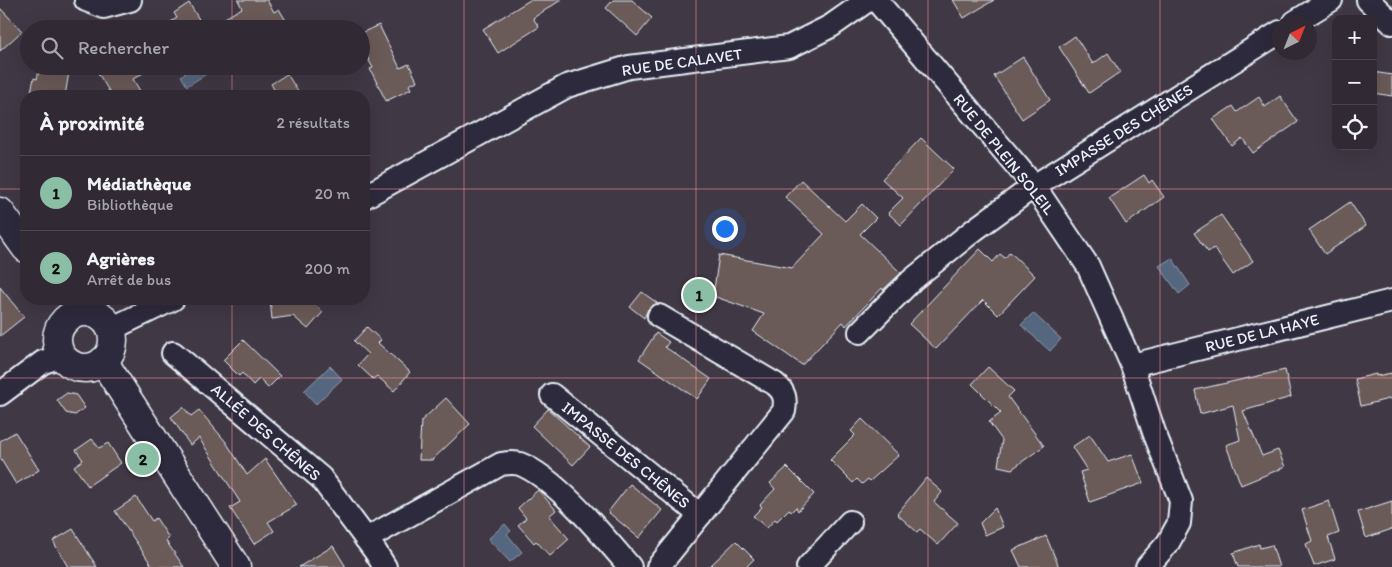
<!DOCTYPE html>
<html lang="fr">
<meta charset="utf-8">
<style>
:root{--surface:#312a34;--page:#39323c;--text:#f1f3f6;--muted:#a8a7ac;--line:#4c464f;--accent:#8abfa5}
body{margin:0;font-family:Itim,sans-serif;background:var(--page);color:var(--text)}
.controls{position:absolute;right:15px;top:15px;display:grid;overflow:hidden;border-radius:10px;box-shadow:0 5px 20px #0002}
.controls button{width:45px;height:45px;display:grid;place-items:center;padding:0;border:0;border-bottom:1px solid var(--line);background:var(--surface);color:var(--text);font:25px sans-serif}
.compass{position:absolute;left:1272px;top:15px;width:45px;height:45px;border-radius:50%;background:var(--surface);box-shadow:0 5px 20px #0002;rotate:43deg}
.you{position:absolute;left:724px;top:228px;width:18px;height:18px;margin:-12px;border:4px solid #fff;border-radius:50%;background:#1a73e8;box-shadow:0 0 0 8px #1a73e833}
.badge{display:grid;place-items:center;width:32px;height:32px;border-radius:50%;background:var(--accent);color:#111;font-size:16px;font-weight:700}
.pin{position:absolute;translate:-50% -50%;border:2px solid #fff;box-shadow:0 1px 5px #0006}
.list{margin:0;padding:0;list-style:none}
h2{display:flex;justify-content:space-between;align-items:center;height:65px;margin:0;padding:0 20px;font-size:21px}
h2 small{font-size:16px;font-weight:400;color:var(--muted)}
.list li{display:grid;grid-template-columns:32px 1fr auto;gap:15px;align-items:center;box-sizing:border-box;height:75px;padding:0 20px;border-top:1px solid var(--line)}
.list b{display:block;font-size:19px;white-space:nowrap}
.list p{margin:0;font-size:16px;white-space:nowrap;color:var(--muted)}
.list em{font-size:16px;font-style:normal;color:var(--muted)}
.icon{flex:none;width:28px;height:28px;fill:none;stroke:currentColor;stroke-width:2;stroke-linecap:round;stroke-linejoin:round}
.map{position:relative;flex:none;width:1392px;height:567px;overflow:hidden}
.search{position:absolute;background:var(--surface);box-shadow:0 5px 20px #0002;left:20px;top:20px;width:350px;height:55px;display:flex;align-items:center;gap:12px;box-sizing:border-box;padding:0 18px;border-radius:28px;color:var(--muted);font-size:19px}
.panel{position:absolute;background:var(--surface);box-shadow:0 5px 20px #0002;left:20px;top:90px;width:350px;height:215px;border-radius:20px}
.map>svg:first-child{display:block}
</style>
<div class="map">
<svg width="1392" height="567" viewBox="0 0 1392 567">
<rect width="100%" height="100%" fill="#413845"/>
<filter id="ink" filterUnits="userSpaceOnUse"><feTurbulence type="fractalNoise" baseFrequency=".02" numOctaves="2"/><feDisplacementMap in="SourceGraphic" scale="10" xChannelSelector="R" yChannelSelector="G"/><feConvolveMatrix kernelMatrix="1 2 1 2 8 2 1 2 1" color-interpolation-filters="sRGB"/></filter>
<g filter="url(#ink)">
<g fill="#54667f" stroke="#8f9eaf">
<path d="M196 66H204L208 73 187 86 181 76Z"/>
<path d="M1172 258 1190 285 1179 294 1159 266Z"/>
<path d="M1033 313 1061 339 1050 351 1021 325Z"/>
<path d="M330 366 342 379 316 404 304 391Z"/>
<path d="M505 524 511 531 507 534 522 552 510 562 488 539Z"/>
</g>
<g fill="#6a5a58" stroke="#e8f1f8">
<path d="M238 0H267L274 12 279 9 291 29H206L242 8Z"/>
<path d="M530 0H561L533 18 539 27 498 53 483 29Z"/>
<path d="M613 0H632L652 18 637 36 606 8Z"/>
<path d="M953 0H994L964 18Z"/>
<path d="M189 3 205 29H159L177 18 174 13Z"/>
<path d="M0 8 22 31 0 51Z"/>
<path d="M379 25 400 68 409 64 417 81 409 85 411 89 386 101 370 69 373 68 361 45V33Z"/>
<path d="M1075 36 1093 64 1108 53 1120 72 1089 93 1059 47Z"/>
<path d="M1023 57 1050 100 1022 119 994 76Z"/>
<path d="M40 66H70L65 96H30L34 78 37 79Z"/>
<path d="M109 66H155L133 79 143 96H112L98 73Z"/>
<path d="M1373 72 1392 75V96L1373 93Z"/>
<path d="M287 74 301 96H278L271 84Z"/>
<path d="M1280 96 1298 122 1253 153 1242 138 1232 146 1213 119 1233 106 1237 112 1259 97 1265 107Z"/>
<path d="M921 138 954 169 901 225 888 213 903 198 882 179Z"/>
<path d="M1144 175 1149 183 1152 180 1164 197 1126 224 1109 198Z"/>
<path d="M801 180 845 221 862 204 876 218 860 234 901 273 883 290 882 288 846 326 843 322 802 365 753 331 764 314 713 296 719 255 792 268 824 234 785 197Z"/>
<path d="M1350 202 1366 226 1325 254 1309 230Z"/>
<path d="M1221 215 1253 261 1233 275 1214 248 1208 252 1194 233Z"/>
<path d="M980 249 993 262 1000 254 1005 258 1010 252 1035 276 998 315 983 300 936 349 909 324Z"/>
<path d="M0 287 24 317 0 336Z"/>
<path d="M642 292 657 303 648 309 644 318 630 307Z"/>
<path d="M270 299H308L323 312 308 329 293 316 272 319Z"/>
<path d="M367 327 381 340 378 343 410 372 394 391 377 376 373 379 358 365 368 354 354 341Z"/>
<path d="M656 333 669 342 665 347 711 379 697 399 639 359Z"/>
<path d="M243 340 280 376 268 388 259 379 253 385 242 373 239 376 223 360Z"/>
<path d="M988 367 1014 391 1008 397 1044 446 1012 469 998 466 1002 440 989 422 1001 413 972 384Z"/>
<path d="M1285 370 1291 397 1243 411 1262 456 1278 450 1285 467 1241 485 1226 445 1240 440 1233 405 1200 414 1195 390Z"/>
<path d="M1392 373V398L1361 406 1355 379 1376 374V376Z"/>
<path d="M67 393 76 395 85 408 75 415 66 413 57 400Z"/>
<path d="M446 398 470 424 432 460H419L421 421Z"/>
<path d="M183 407 191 416 199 410 226 442 247 475 265 459 297 505 268 522 274 531 254 544 230 508 240 502 199 438 190 445 171 417Z"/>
<path d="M548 409 590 447 573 465 532 426Z"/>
<path d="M862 419 899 455 870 481 868 479 862 484 857 479 853 483 830 460 855 435 851 431Z"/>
<path d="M15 432 39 470 16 484 0 458V441Z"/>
<path d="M1090 435 1108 462 1132 454 1143 483 1090 502 1080 472 1087 470 1072 447Z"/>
<path d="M92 439 99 448 108 443 121 463 88 486 74 466 83 460 76 450Z"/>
<path d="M787 467 814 494 798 511 796 507 791 512 789 509 777 521 775 519 767 528 753 516 762 507 760 505 775 489 770 483Z"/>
<path d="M926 478 942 492 934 502 958 523 938 545 920 529 917 532 897 514Z"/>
<path d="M630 484 662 510 639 538 608 512Z"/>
<path d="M538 490 556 510 549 516 569 539 550 556 536 541 534 543 518 525 526 518 518 508Z"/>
<path d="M136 497 152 521 156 518 169 538 166 541 184 567H153L115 511Z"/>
<path d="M1329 501 1339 533 1328 537 1335 559 1314 566 1306 544 1312 541 1302 510Z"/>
<path d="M1392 501V529L1366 538 1358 512Z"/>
<path d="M995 508 1003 527 985 535 980 523Z"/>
<path d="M73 529 97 567H68L53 541Z"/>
<path d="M1046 536 1059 567H1021L1013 550Z"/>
<path d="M736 541 754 559 746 567H709Z"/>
<path d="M1259 544 1260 548 1272 545 1279 567H1238L1233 553Z"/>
<path d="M333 546 346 567H299Z"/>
</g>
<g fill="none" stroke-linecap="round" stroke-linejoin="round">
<defs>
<g id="street">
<path d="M86 0 104 7 130 0"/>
<path d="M876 0 1034 186 1088 266 1132 365 1154 432 1181 501 1179 523 1168 543 1147 567"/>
<path d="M1368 0 1392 23"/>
<path d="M1295 22 1331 0"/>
<path d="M364 197 567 86 629 67 789 47 831 26 868 0"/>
<path d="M111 329 173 299"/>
<path d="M860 332 912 280 974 230 1034 186 1280 32"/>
<path d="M173 353 321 478 375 551 385 567"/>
<path d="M1132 365 1392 301"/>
<path d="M0 394 43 362 62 356"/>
<path d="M552 395 700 515"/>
<path d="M366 539 501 464C507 463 514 462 520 464 556 478 604 537 630 567"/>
<path d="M658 567 784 411C786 399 785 392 775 384L659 316"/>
<path d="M808 567 850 522"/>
</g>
<g id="secondary">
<path d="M0 212 26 248"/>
<circle cx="85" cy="340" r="28"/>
<path d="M103 361 236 567"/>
</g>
</defs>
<use href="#street" stroke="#e8f1f8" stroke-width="26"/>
<use href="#secondary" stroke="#e8f1f8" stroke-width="31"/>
<use href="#street" stroke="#2f2a3d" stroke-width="22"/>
<use href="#secondary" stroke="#2f2a3d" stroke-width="28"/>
</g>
</g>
<path fill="none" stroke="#ff9aa2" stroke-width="1" stroke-opacity="0.55" d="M232 0V29M464 0V567M696 0V567M928 0V567M1160 0V567M232 66V96M0 189H26M364 189H1392M232 299V567M0 378H1392"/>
<g text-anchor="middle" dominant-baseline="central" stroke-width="4" stroke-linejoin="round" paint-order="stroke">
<g font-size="16" fill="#e8f1f8" stroke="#2f2a3d">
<text transform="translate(682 62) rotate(-8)">RUE DE CALAVET</text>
<text transform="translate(1124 130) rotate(-32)">IMPASSE DES CHÊNES</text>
<text transform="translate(1004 154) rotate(51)">RUE DE PLEIN SOLEIL</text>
<text transform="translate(1262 333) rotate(-14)">RUE DE LA HAYE</text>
<text transform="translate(266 432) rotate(41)">ALLÉE DES CHÊNES</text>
<text transform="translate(626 455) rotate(39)">IMPASSE DES CHÊNES</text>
</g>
</g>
</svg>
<div class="controls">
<button>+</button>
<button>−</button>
<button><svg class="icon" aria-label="locate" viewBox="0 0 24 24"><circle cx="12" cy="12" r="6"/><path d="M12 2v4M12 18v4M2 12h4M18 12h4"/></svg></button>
</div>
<svg class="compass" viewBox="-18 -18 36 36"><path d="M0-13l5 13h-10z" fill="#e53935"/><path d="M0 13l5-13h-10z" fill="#a8a7ac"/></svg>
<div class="you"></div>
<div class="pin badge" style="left:699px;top:295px">1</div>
<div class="pin badge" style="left:143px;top:459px">2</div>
<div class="search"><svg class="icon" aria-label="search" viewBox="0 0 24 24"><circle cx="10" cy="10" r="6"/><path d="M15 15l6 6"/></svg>Rechercher</div>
<section class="panel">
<h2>À proximité<small>2 résultats</small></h2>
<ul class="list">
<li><span class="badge">1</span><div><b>Médiathèque</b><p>Bibliothèque</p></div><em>20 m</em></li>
<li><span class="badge">2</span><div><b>Agrières</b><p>Arrêt de bus</p></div><em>200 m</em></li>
</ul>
</section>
</div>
